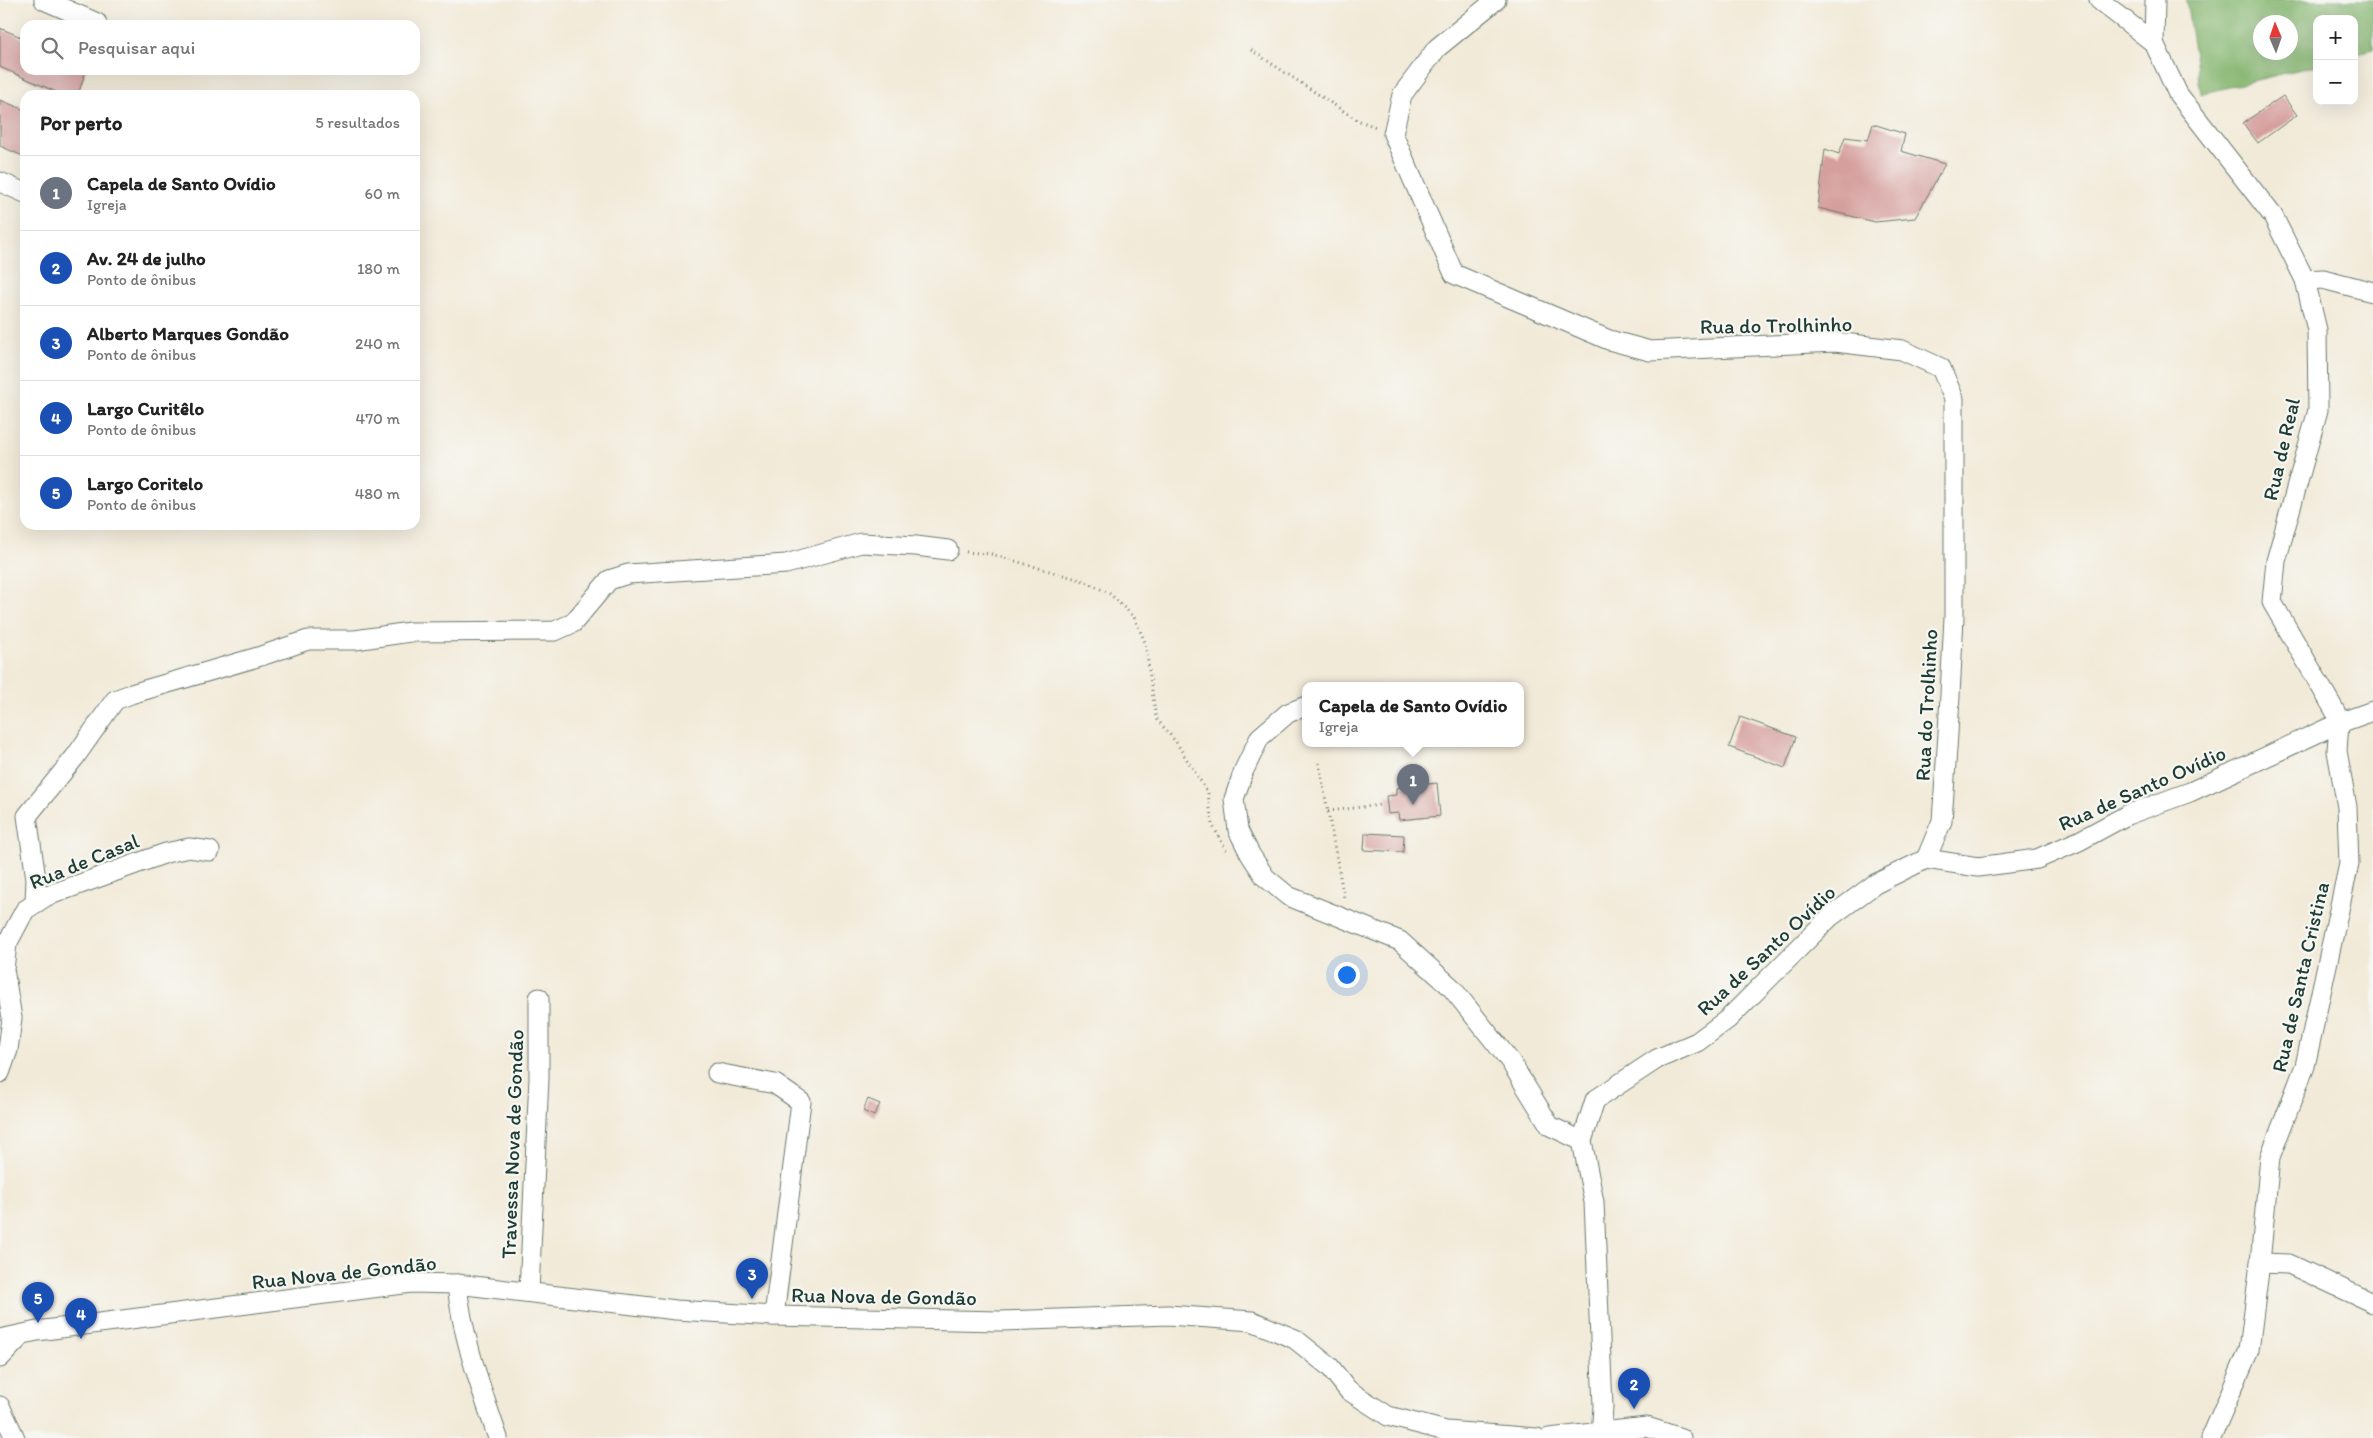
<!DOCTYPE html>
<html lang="pt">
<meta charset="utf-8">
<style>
:root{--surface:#fff;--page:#f6f6f6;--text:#222;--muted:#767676;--line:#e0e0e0;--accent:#d1495b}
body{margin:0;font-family:Itim,sans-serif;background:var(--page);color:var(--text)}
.controls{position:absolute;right:15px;top:15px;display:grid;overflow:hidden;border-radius:10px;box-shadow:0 5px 20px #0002}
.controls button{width:45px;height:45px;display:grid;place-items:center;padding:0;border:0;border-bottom:1px solid var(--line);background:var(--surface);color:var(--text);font:25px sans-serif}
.compass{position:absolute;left:2253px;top:15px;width:45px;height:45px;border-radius:50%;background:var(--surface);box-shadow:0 5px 20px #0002;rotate:358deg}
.you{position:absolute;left:1346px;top:974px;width:18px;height:18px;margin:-12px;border:4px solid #fff;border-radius:50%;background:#1a73e8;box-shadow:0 0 0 8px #1a73e833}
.badge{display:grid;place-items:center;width:32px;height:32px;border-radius:50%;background:var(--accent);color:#fff;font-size:16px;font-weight:700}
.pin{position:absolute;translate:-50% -41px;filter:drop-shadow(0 1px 2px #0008)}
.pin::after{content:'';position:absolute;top:26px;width:18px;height:15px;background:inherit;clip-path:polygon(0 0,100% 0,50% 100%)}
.popup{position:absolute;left:1302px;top:682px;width:222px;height:65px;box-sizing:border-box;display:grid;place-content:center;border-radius:10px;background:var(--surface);filter:drop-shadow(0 1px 4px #0005);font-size:16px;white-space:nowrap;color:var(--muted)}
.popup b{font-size:19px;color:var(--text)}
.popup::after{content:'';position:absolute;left:50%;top:100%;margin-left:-10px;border:10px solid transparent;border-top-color:var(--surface)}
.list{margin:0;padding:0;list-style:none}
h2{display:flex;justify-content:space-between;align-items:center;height:65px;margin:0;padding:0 20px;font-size:21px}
h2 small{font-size:16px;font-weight:400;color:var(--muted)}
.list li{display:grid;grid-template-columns:32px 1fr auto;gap:15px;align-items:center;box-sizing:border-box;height:75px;padding:0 20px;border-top:1px solid var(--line)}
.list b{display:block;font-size:19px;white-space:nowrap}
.list p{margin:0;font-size:16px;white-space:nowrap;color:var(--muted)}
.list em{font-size:16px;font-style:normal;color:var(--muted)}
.icon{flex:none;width:28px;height:28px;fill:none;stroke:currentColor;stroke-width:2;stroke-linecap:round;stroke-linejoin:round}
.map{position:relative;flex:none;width:2373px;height:1438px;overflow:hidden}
.search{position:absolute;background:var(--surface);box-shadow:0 5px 20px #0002;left:20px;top:20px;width:400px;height:55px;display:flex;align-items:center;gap:12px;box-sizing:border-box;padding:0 18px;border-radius:15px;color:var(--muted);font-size:19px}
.panel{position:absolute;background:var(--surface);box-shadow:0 5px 20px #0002;left:20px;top:90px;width:400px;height:440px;border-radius:15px}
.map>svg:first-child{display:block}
</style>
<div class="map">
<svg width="2373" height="1438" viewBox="0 0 2373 1438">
<rect width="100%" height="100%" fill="#f6f6f2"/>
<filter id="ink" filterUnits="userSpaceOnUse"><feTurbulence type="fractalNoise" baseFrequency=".02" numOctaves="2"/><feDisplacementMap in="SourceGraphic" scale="10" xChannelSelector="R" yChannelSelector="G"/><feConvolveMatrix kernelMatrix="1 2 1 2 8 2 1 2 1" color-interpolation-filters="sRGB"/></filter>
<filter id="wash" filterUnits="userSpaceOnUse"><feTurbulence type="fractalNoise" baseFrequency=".0096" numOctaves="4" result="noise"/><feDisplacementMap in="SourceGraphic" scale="20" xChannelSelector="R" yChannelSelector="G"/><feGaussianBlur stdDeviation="1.12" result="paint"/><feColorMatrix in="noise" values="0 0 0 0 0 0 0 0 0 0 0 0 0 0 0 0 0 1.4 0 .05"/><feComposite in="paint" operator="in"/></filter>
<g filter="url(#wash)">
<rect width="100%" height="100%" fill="#f2ead8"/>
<path fill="#84b56e" stroke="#527951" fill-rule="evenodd" d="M2186 0H2373V49L2354 54V19H2317V65L2201 94ZM2260 22H2290V52H2260Z"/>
<g id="blocks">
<g fill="#d59f9d">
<path d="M0 28 25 39V70H86L78 95H63L0 67Z"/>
<path d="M2283 96 2297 115 2258 143 2243 123Z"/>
<path d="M0 100 25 110V157L0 146Z"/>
<path d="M1873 124 1905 134 1901 151 1945 164 1915 218 1875 222 1818 208 1825 149 1839 154 1845 137 1868 140Z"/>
<path d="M1740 717 1796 737 1785 768 1729 747Z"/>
<path d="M1437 783 1440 816 1399 820 1398 813 1388 814 1386 796 1396 795V788Z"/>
<path d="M1365 833 1404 835 1403 852 1364 850Z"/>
<path d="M868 1099 880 1104 874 1116 863 1111Z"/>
</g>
</g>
</g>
<g filter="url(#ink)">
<use href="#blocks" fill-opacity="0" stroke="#697a6d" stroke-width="1"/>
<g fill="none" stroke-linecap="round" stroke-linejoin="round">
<defs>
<g id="minor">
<path d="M44 0 97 23"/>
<path d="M1496 0 1437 48 1402 95 1393 134 1454 274 1609 340 1650 351 1835 342 1902 350 1941 368 1954 399V617L1948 734 1942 821 1926 859"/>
<path d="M2099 0 2154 43 2178 94 2273 216 2305 280 2317 330 2318 410 2276 561 2272 602 2335 711 2339 723 2337 751 2347 807 2349 864 2305 1066 2270 1157 2260 1263 2249 1350 2211 1438"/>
<path d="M2154 43 2155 0"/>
<path d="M0 182 25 193"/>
<path d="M2305 280 2323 279 2373 292"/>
<path d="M1306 706 1288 713 1260 737 1244 770 1234 799 1238 830 1250 854 1265 877 1288 896 1400 941 1451 987 1510 1061 1550 1126 1582 1141"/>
<path d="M35 903 36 879 27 816 75 757 115 700 131 694 261 656 308 640H355L410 632 555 631 573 623 609 580 628 574 786 564 861 543 916 546 948 550"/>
<path d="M0 1073 8 1050 12 1018 4 969 7 944 25 910 47 896 166 853 189 848 210 851"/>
<path d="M717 1073 775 1084 801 1102 774 1316"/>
<path d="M2260 1263 2289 1264 2373 1303"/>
<path d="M457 1284C462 1337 481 1388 498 1438"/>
<path d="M529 1292 539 1078V998"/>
<path d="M0 1339 37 1331 411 1283 457 1284 676 1310 774 1316 1000 1321 1168 1315 1252 1321 1295 1339 1330 1367 1348 1390 1388 1416 1446 1431 1537 1438"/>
<path d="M0 1358 21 1336"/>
<path d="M0 1406 15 1438"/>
<path d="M1549 1438 1647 1427 1681 1438"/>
<path d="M1601 1438 1603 1406 1594 1202 1582 1141 1595 1100 1657 1059 1697 1042 1728 1019 1830 917 1875 884 1926 859 1978 867 2037 859 2079 841 2127 815 2190 792 2339 723 2373 711"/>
</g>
</defs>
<use href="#minor" stroke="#697a6d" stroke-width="21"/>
<g stroke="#697a6d" stroke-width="3" stroke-dasharray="1 4" stroke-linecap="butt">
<path d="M1251 50 1357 120 1376 127"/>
<path d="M966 552 991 554 1084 581 1109 593 1134 617 1145 642 1156 718 1176 742 1208 793 1212 824 1226 850"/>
<path d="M1319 763 1344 898"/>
<path d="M1328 811 1381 805"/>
</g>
<use href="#minor" stroke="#fff" stroke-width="19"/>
</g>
</g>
<g text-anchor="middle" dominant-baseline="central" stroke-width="4.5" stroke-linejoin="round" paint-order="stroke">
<g font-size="21" fill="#1f3d34" stroke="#f6f6f2">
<text transform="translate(1776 325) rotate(-1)">Rua do Trolhinho</text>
<text transform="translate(2281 449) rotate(-77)">Rua de Real</text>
<text transform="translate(1926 705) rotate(-87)">Rua do Trolhinho</text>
<text transform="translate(2142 788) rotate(-24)">Rua de Santo Ovídio</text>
<text transform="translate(84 861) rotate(-22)">Rua de Casal</text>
<text transform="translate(1766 950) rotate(-43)">Rua de Santo Ovídio</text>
<text transform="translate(2300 977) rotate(-77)">Rua de Santa Cristina</text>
<text transform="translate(512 1144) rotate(-88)">Travessa Nova de Gondão</text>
<text transform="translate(344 1272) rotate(-6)">Rua Nova de Gondão</text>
<text transform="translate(884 1296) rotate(1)">Rua Nova de Gondão</text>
</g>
</g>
</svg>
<div class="controls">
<button>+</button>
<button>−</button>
</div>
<svg class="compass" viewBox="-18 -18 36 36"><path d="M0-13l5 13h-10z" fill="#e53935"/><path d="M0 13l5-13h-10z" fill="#767676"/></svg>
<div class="you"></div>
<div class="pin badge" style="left:1413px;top:805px;background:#6b7280">1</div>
<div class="popup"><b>Capela de Santo Ovídio</b>Igreja</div>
<div class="pin badge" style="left:1634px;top:1409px;background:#1a4fb4">2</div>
<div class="pin badge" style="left:752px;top:1299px;background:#1a4fb4">3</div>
<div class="pin badge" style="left:81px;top:1339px;background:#1a4fb4">4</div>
<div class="pin badge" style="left:38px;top:1323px;background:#1a4fb4">5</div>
<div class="search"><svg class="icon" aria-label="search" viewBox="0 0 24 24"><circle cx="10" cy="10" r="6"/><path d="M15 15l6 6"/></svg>Pesquisar aqui</div>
<section class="panel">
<h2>Por perto<small>5 resultados</small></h2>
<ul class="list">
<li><span class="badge" style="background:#6b7280">1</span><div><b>Capela de Santo Ovídio</b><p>Igreja</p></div><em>60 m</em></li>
<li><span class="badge" style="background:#1a4fb4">2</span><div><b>Av. 24 de julho</b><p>Ponto de ônibus</p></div><em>180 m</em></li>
<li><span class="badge" style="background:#1a4fb4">3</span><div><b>Alberto Marques Gondão</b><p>Ponto de ônibus</p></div><em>240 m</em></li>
<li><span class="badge" style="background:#1a4fb4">4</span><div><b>Largo Curitêlo</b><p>Ponto de ônibus</p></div><em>470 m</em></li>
<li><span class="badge" style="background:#1a4fb4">5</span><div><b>Largo Coritelo</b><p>Ponto de ônibus</p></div><em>480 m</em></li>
</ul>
</section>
</div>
